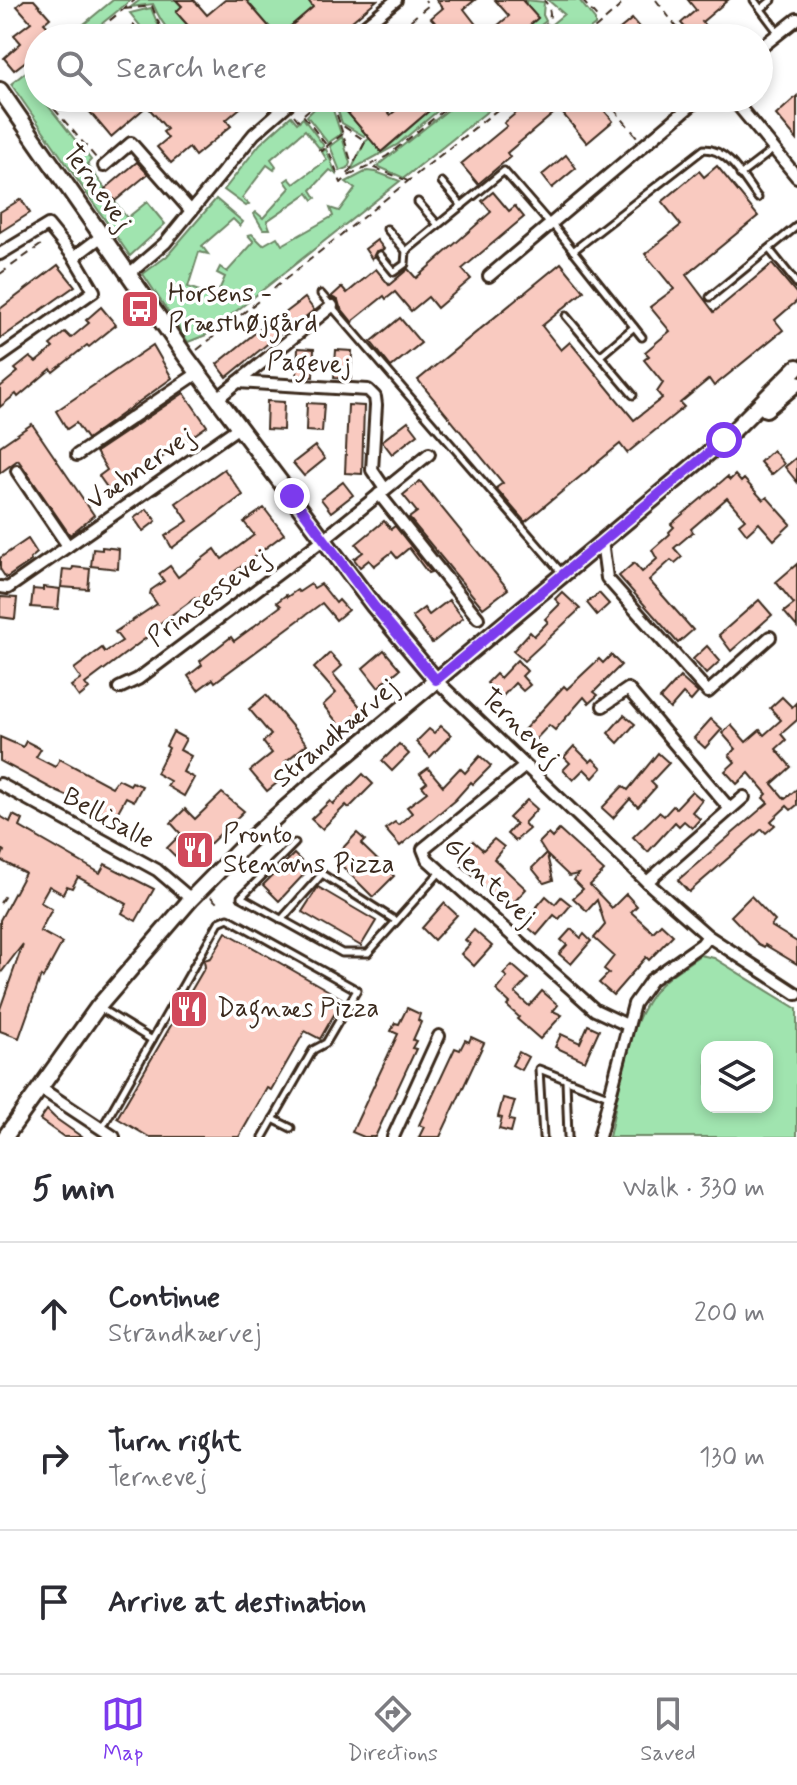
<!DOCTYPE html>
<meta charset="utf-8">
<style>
:root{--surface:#fff;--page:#f7f7f7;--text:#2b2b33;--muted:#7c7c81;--line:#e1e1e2;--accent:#7c3aed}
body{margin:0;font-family:Mynerve,sans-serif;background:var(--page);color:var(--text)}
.controls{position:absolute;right:24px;bottom:24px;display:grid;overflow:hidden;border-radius:16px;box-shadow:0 4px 12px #0003}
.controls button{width:72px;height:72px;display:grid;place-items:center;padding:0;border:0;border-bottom:2px solid var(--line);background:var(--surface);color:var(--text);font:40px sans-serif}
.stop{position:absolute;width:24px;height:24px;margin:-18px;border:6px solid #7c3aed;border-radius:50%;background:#fff}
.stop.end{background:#7c3aed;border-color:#fff;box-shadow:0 2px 8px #0008}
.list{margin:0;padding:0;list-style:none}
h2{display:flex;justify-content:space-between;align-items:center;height:104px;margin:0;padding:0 32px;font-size:34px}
h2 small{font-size:26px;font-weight:400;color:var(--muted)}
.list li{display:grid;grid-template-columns:52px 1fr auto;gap:24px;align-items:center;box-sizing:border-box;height:144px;padding:0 32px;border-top:2px solid var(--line)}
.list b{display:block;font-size:30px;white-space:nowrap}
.list p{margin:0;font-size:26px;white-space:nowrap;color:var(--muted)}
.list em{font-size:26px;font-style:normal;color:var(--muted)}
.icon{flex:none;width:44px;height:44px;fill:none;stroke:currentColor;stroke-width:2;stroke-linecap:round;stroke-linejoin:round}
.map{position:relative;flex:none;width:797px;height:1137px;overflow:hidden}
.search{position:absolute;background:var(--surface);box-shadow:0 4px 12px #0003;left:24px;right:24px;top:24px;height:88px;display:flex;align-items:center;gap:20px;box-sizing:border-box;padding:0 28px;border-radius:44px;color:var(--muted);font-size:30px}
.sheet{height:536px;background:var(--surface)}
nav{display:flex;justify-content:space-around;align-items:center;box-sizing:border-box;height:112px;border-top:2px solid var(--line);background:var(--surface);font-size:22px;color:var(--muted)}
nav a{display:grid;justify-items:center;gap:4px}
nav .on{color:var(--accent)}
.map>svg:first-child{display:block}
</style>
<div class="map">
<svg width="797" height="1137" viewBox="0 0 797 1137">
<rect width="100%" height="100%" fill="#fff"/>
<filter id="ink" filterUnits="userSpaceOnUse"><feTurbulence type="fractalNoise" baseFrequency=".0125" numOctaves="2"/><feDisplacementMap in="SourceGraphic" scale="16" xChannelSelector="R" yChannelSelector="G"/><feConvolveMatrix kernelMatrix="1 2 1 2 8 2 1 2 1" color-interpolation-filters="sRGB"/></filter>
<g filter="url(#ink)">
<g fill="#a0e4af" stroke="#6e8766" stroke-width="2" fill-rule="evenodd">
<path d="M113 0H131L84 38H67Z"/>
<path d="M140 0H176L182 7 176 12 199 38C170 38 164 29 153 4L131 7Z"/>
<path d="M246 0H308L313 7 278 37Z"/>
<path d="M526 0 544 2 543 15 546 21 525 38H515L538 18 526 5Z"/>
<path d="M548 0H579L595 20V25L579 38H535L564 14Z"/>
<path d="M151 8 159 27 169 38H150L130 13Z"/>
<path d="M38 62V98H42L91 160 87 164 127 218 147 202 165 224 130 256 11 84Z"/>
<path d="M325 98H335L339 102 333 110 341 134 328 143 307 116Z"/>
<path d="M444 98H453L397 145 351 170 365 142 370 138 382 152Z"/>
<path d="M463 98H504L404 178 377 166Z"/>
<path d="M341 105 366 134 364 136 342 123 337 108Z"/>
<path d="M291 116 297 123 303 118 324 146 320 149 305 130 271 159 276 166 274 170 267 165 242 198 249 204 246 206 224 190 260 144Z"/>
<path d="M342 137 350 163 348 168 340 171 330 146Z"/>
<path d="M326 149 336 174 330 170 311 190 316 198 313 200 308 193 267 221 270 229H263L254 214 256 212 263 218 290 188 285 181 289 178 294 184 327 160 322 152Z"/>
<path d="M367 171 376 172 400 181 206 335 188 342 143 274 167 256 216 199 243 222 240 226 233 219 202 246 208 254 199 252 188 287 216 297 225 277 217 273 220 267 227 272 254 242 248 235 252 234 263 245 277 237 282 245 333 216 330 208 339 211 355 189 346 182Z"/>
<path d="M700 955 714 958 797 1009V1137H609C620 1091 626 1020 660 985 671 973 687 965 700 955ZM707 1047H767V1107H707Z"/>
</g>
<g fill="#f9cac0" stroke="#3b2a1e" stroke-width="2">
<path d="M24 0H34L50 18 44 23 49 28 45 31 52 38H38V65L31 57 14 70 4 58 21 43 14 35 31 22 17 6Z"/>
<path d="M176 0H194L207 15 225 0H246L278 37 313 7 308 0H377L332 38H199L176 12 182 6Z"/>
<path d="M436 0H475L464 9 485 36 509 16 495 0H522L538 18 515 38H449L431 18 443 8Z"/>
<path d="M688 0H728L702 22 715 38H694L681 23 696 10Z"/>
<path d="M632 19 648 38H609Z"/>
<path d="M384 21 393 31 384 38H363Z"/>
<path d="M134 25 145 38H120Z"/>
<path d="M797 96V140L776 115Z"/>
<path d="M78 98H188L195 106 205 98H252L226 120 231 126 195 156 189 148 171 163 157 147 168 138 163 132 167 129 147 106 111 137Z"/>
<path d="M335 98H375L390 115 411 98H444L381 152Z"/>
<path d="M534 98H594L613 121 587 143 559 109 507 153 510 157 478 184 461 164 507 126 504 123Z"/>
<path d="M566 155 576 168 552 188 542 175Z"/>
<path d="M137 162 148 174 115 201 105 189Z"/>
<path d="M717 166 758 216 686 275 714 312 772 264 797 294V301L775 320 783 330 714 386 709 379 680 403 684 407 627 453 620 444 525 522 496 488 503 483 418 380 561 263 584 291 542 326 561 350 570 342 634 420 662 398 657 392 663 383 644 360 649 356 645 352 670 331 650 307 674 289 645 254 681 225 662 202 699 171 704 177Z"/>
<path d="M493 192 509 211 515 206 524 217 462 269 471 279 437 308 428 297 411 311 395 292 386 299 384 296 354 320 353 323 340 307 338 300 331 297 342 287 347 293 376 269 389 285 408 269 416 278 491 212 482 201Z"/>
<path d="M21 199 30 213 0 232V212Z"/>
<path d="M377 240 384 249 376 251 372 259 365 249Z"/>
<path d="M58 265 75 286 0 339V309Z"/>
<path d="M305 298 314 310 288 331 287 328 227 377 217 364 270 321 272 323Z"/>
<path d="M101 307 116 325 89 347 87 345 53 372 51 369 18 397 16 394 0 407V387L18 372 15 369 30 357 36 362 53 348 50 345 65 332 71 338 89 323 86 320Z"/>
<path d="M400 318 421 343 391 367 371 342Z"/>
<path d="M153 345 172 378 87 439 76 423 67 429 56 411Z"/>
<path d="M298 348 314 349 313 377 297 376Z"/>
<path d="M336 350 352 351 351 379 334 378Z"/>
<path d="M184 393 207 426 111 493 99 476 107 470 96 452Z"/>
<path d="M267 401 284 402 283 430 266 429Z"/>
<path d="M307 403 324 404 322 432 306 431Z"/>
<path d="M348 405 364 406 362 474 345 473Z"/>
<path d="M408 421 418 434 392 454 382 441Z"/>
<path d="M32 424 94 515 70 535 18 460 0 473V446Z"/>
<path d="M315 446 325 459 304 476 293 463Z"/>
<path d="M773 450 784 464 771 475 760 462Z"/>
<path d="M797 457V482L785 467Z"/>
<path d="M224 469 243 495 172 548 165 536 188 521 176 503Z"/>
<path d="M735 475 741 482 744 479 763 500 767 497 791 524 774 540 759 523 747 534 739 524 745 519 727 498 691 529 693 532 674 548 682 557 675 563 671 560 649 580 693 630 678 643 619 576 634 563 642 572 657 559 652 550 670 534 669 532 674 527 671 524 727 477 730 480Z"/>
<path d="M420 481 508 589 483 608 409 518 417 512 403 495Z"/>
<path d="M343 482 353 495 331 512 321 499Z"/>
<path d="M264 508 284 534 197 600 195 598 152 629 154 632 85 684 89 689 79 697 71 686 81 679 74 669 102 648 105 652 122 641 115 632 157 604 150 594 151 590 164 581 159 574 170 566 178 577 215 549 222 559 254 535 244 522Z"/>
<path d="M147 509 156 521 143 531 134 518Z"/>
<path d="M384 521 391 529 395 526 431 572 428 573 409 548 397 558 392 552 374 566 369 560 360 567 354 559 363 552 356 544Z"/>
<path d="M28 539 37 553 30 559 31 561 6 578 0 569V558Z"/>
<path d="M102 547 119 549 118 569 91 566 93 549 102 550Z"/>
<path d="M797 564V627L784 612 794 604 776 582Z"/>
<path d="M73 567 90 569 88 589 61 587 63 569 72 570Z"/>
<path d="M311 584 314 588 321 584 336 603 339 600 348 610 336 620 322 603 215 682 213 679 198 690 188 676 202 665 200 661 231 637 234 641 281 606 277 602 286 595 287 597 297 590 299 592Z"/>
<path d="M43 587 60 589 58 609 31 607 33 589 43 590Z"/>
<path d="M562 592 580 609 524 661 513 651 530 632 534 636 548 622 545 619 560 604 555 599Z"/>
<path d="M599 593 609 604 597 615 587 603Z"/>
<path d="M0 597 17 598 15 619 0 617Z"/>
<path d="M449 600 463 618 432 643 412 617 424 608 429 615Z"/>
<path d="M759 600 772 615 731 651 719 635Z"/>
<path d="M707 646 720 661 706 674 693 659Z"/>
<path d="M384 650 400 669 378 687 363 668Z"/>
<path d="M330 653 342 666 333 674 362 709 341 727 323 705 336 693 314 668Z"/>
<path d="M611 655 621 665 594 692 598 695 589 703 584 697 555 730 549 725 533 742 522 732 564 686 567 689 599 659 603 663Z"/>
<path d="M517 660 527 671 522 676 530 685 523 691 515 683 501 698 487 683 496 674 500 678Z"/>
<path d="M680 677 698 693 691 701 683 694 670 709 660 699Z"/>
<path d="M266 695 307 744 285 762 292 771 267 791 250 771 272 753 263 742 271 735 249 709Z"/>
<path d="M782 697 792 707 797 702V720L781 734 786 740 776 749 791 767 772 784 785 799 797 789V805L791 810 787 806 771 821 775 825 766 833 762 829 689 892 678 880 768 803 763 798 767 794 749 773 737 784 725 771 735 762 729 755 736 749 722 733 731 725 746 742 760 730 764 735 781 720 770 708Z"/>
<path d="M624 715 635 724 618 743 608 733Z"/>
<path d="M711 719 722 729 705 748 694 738Z"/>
<path d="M441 726 451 735 430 757 416 742 429 729 434 733Z"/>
<path d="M173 732 186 739 180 750 191 756 183 772 194 778 184 796 167 786 170 781 156 773 169 748 166 746Z"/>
<path d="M0 737 23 747 26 741 41 749 36 757 55 767 60 759 112 787 118 779 130 785 132 782 142 786 134 801 126 797 115 817 58 792 0 761Z"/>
<path d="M399 744 409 754 392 771 382 761Z"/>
<path d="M574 746 590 762 593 759 602 768 593 778 584 769 573 780 563 770 570 763 564 757Z"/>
<path d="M658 753 669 763 651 782 656 787 638 807 630 799 613 818 602 808 623 786 628 790Z"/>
<path d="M480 756 491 766 473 784 471 782 455 800 400 846 385 829 395 822 398 825 412 813 407 807 427 792 422 786 427 782 420 774 428 768 443 786 460 768 465 773Z"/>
<path d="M363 774 373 784 349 808 346 805 322 829 311 819 330 801 333 804Z"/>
<path d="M692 791 702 800 692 812 700 819 692 828 684 821 679 826 675 822 648 852 633 837 659 812 664 816 673 806 676 808Z"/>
<path d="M222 793 244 811 194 859 184 848 175 856 167 848 181 834 171 823 185 809 195 819Z"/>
<path d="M527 800 537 809 524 823 529 829 515 841 507 834 516 824 509 818Z"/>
<path d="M13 815 23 820 20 827 100 873 105 864 154 889 136 921 122 913 127 904 78 877 72 888 67 886 63 894 49 886 40 902 52 909 40 931 62 943 43 978 41 976 19 1038 0 1031V1009L23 944 0 974V920L25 873 0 860 4 851 0 848V816L10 822Z"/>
<path d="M559 830 604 871 590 885 612 908 626 894 637 906 631 912 653 932 661 924 673 935 649 960 646 957 613 995 599 983 609 973 604 969 614 956 594 938 605 925 597 900 587 911 573 898 583 889 574 880 578 874 569 876 547 855 553 880 544 883 532 868 546 854 539 843 548 834 552 838Z"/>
<path d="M357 833 365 840 361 844 394 876 373 897 340 864 348 857 341 850Z"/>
<path d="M494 839 504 847 494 859 526 889 508 909 460 864 469 854 465 851 473 841 483 850Z"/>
<path d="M294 854 309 869 279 901 263 885Z"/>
<path d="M318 887 376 921 361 946 302 912Z"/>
<path d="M546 896 555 904 561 897 571 905 559 919 554 915 537 935 523 923Z"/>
<path d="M751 896 775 921 771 926 797 942V964L765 945 764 947 758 944 731 916Z"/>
<path d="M444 903 457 915 434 940 422 928Z"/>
<path d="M571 929 581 938 584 934 591 941 571 964 559 954 567 945 561 940Z"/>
<path d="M474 930 492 946 474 966 461 954 470 944 465 940Z"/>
<path d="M226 932 343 999 320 1039 305 1031 271 1090 267 1088 239 1137H149L117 1118 205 967 204 960 211 958Z"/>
<path d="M512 965 528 979 515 993 529 1006 542 991 558 1005 553 1011 562 1015 540 1039 517 1019 519 1017 507 1006 510 1003 496 990 507 977 503 974Z"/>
<path d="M407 1008 420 1014 418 1020 421 1022 413 1040 416 1041 412 1048 416 1049 375 1137H364L352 1132 398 1034 391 1031 395 1023 399 1024Z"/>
<path d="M588 1025 599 1030 585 1061 555 1047 561 1034 580 1043Z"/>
<path d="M471 1037 484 1043 440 1137H419L424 1127 419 1125 455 1048 460 1050 465 1040 469 1042Z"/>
<path d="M519 1052 528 1057 521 1070 512 1065Z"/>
<path d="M503 1098 515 1101 509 1120 514 1121 511 1132 499 1129 502 1118 498 1117Z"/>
<path d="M47 1110 55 1118 82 1137H64L40 1120Z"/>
</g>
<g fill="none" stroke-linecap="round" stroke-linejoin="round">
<defs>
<g id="lane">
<path d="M754 0 778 32"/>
<path d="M761 9 772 0"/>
<path d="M740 175 774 149"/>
<path d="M442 182 462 206"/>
<path d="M418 202 438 225"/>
<path d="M552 224 642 337"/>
<path d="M387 229 406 251 504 171 549 223"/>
<path d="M769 249 797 284"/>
<path d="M573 251 704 149C729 149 744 180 758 198"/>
<path d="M380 255 394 272 405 264 406 251"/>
<path d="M321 294 562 573"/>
<path d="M710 297 797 226"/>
<path d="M566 316 633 395"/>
<path d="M600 356 634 327"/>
<path d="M295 843 241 897 342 953H368L440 872"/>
<path d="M281 920 322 874 396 921"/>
<path d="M98 1007 152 1040"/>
<path d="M566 1080 568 1137"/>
<path d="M273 1119 291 1128"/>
<path d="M102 1128 219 922 228 918 357 990 326 1043 313 1050 263 1137"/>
<path d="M543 1137 539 1069 608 1096"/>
</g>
<g id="street">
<path d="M350 38 396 0"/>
<path d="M759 49 797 19"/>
<path d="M732 98 797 177"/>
<path d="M104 166 131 143 191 211"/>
<path d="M0 254 48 225 74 257 94 291 0 357"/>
<path d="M74 257 102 236"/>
<path d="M129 274 165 243 254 134 295 98"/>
<path d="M489 276 700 98"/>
<path d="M238 382 368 390 375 397 376 405 372 470 385 489"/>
<path d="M218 398 332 306"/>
<path d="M77 455 198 373"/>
<path d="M17 471 68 546"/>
<path d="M379 494 478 618"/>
<path d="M602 541 607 578 708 692 770 637"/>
<path d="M0 587 8 588 239 427"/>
<path d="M436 680 647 882 708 936 797 994"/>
<path d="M119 688 138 679 324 539 429 454"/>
<path d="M603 706 628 689 729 808"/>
<path d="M524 767 423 849 427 859 595 1010 627 1025"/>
<path d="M0 784 157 870 191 899"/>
<path d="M647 882 744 797"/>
<path d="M40 1088 114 1137"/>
<path d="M393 1137 439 1036"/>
<path d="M599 1137 634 1004 651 980 702 944 708 936"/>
</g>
<g id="secondary">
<path d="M0 90 187 358 373 605 436 680"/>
<path d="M766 409 797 383"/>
<path d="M5 1137 98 1007 191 899 246 843 330 769 724 440 797 367"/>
</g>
</defs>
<use href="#lane" stroke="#3b2a1e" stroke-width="11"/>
<use href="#street" stroke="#3b2a1e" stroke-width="16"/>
<use href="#secondary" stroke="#3b2a1e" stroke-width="20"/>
<g stroke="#3b2a1e" stroke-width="2" stroke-dasharray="8 6" stroke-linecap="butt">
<path d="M582 0 600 21"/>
<path d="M656 0 685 38"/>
<path d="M524 3V0"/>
<path d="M124 9 152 6 160 26 176 38"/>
<path d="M402 28 410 38"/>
<path d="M88 38 135 0"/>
<path d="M389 38 429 5 425 0"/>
<path d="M531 38C545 26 558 18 544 0"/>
<path d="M584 38 627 0"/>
<path d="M45 98 96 158"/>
<path d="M605 98 637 137"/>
<path d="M340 103 335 109 340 124 364 140"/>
<path d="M304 114 322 98"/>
<path d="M294 115 298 120 303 115 327 146 322 151 316 148"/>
<path d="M340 125 351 161"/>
<path d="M343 134 327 146 341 183 348 176 370 166 408 181"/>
<path d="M371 165 387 156 459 98"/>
<path d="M348 174 368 137"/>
<path d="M0 274 45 242"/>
<path d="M197 350 512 98"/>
<path d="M211 897 217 903"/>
<path d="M0 903 6 894"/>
</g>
<use href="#lane" stroke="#fff" stroke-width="5"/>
<use href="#street" stroke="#fff" stroke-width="10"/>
<use href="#secondary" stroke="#fff" stroke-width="14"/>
</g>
</g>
<g fill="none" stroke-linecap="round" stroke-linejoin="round" filter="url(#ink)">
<path stroke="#7c3aed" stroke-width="10" d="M292 496 373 605 436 680 724 440"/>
</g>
<defs>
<symbol id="bus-square" viewBox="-11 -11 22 22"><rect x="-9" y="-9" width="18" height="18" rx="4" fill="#d1495b" stroke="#fff"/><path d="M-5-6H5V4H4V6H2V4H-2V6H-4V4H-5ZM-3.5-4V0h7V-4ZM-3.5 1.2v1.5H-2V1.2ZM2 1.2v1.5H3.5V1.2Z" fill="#fff"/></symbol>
<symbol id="restaurant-square" viewBox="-11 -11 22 22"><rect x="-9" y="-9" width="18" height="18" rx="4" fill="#d1495b" stroke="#fff"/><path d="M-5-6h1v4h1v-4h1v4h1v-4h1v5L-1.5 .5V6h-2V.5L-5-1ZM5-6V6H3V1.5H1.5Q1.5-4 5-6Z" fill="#fff"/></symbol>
</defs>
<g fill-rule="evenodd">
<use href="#bus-square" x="118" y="287" width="44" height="44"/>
<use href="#restaurant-square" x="173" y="828" width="44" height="44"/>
<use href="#restaurant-square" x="167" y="987" width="44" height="44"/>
</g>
<g text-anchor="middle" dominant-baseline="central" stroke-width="7" stroke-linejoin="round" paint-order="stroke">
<g font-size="26" fill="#3b2a1e" stroke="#fff">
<text transform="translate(97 188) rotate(54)">Ternevej</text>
<text transform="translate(309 364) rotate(3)">Pagevej</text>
<text transform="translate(141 469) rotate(-35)">Væbnervej</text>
<text transform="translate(209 598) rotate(-37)">Prinsessevej</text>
<text transform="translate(520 728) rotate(44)">Ternevej</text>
<text transform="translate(336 734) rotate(-40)">Strandkærvej</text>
<text transform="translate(108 819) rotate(29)">Bellisalle</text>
<text transform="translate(489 882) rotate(44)">Glentevej</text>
</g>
<g font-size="26" fill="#3b2a1e" stroke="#fff" text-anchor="start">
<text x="168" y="294">Horsens -<tspan x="168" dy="30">Præsthøjgård</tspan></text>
<text x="223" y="835">Pronto<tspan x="223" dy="30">Stenovns Pizza</tspan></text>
<text x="217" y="1009">Dagnæs Pizza</text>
</g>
</g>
</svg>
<div class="controls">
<button><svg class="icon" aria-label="layers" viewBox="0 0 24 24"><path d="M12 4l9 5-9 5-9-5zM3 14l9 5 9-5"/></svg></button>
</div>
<div class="stop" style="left:724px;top:440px"></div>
<div class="stop end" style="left:292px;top:496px"></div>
<div class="search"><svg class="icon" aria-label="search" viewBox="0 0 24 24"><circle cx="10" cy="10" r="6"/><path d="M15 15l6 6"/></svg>Search here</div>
</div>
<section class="sheet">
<h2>5 min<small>Walk · 330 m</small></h2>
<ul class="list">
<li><svg class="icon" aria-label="ahead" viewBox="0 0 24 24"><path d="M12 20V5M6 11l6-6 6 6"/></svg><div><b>Continue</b><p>Strandkærvej</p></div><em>200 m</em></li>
<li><svg class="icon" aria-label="right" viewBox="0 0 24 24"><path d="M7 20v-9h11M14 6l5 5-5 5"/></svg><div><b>Turn right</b><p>Ternevej</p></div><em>130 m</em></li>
<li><svg class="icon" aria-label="arrive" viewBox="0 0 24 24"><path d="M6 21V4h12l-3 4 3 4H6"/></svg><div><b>Arrive at destination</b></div></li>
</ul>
</section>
<nav>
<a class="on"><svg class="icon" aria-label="map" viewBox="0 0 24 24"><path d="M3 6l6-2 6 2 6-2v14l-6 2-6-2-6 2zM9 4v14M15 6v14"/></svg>Map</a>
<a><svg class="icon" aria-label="directions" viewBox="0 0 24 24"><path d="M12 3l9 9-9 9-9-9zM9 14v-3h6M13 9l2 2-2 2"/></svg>Directions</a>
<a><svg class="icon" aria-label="saved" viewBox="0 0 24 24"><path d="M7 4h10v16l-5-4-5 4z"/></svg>Saved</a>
</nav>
